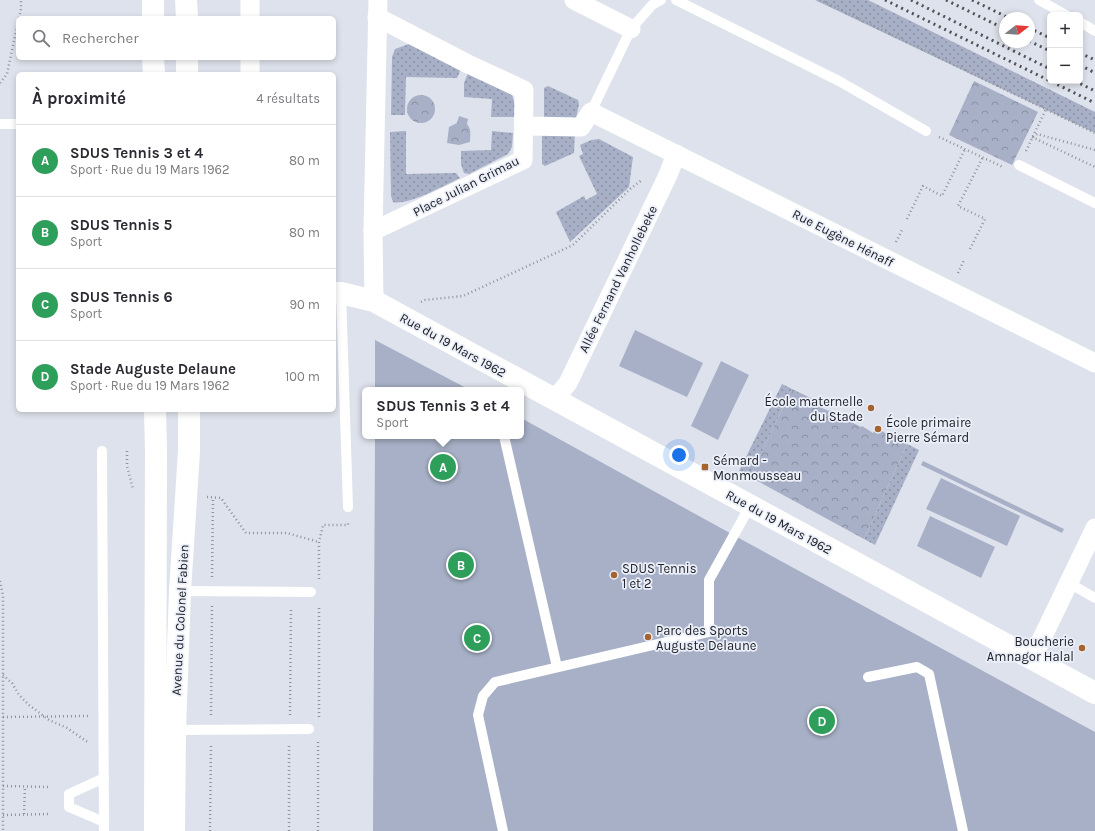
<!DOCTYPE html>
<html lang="fr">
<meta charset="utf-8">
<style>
:root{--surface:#fff;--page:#f7f7f7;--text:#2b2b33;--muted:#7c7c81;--line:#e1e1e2;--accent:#a5642f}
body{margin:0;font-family:Karla,sans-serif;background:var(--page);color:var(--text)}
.controls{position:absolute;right:12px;top:12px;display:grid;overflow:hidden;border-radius:6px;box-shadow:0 2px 6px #0003}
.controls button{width:36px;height:36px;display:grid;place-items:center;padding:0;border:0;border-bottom:1px solid var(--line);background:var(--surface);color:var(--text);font:20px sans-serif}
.compass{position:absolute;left:999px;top:12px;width:36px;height:36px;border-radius:50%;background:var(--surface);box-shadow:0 2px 6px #0003;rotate:73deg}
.you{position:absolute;left:679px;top:455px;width:14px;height:14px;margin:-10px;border:3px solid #fff;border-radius:50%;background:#1a73e8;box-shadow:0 0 0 6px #1a73e833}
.badge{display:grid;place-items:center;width:26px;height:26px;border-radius:50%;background:var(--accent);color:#fff;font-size:13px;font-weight:700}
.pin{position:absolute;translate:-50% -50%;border:2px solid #fff;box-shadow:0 1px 4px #0006}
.popup{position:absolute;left:362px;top:387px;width:162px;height:52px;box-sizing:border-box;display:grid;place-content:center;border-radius:6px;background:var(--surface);filter:drop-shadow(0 1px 3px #0005);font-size:13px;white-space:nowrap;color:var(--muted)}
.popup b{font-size:15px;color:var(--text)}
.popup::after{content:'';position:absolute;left:50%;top:100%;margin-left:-8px;border:8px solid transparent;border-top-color:var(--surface)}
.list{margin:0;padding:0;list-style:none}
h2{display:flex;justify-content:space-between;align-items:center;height:52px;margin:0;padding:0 16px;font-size:17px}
h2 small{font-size:13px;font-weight:400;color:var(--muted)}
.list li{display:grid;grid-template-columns:26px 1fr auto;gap:12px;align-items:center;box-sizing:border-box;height:72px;padding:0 16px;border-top:1px solid var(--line)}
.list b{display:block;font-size:15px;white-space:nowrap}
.list p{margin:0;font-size:13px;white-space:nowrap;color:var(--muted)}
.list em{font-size:13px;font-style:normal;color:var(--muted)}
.icon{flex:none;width:22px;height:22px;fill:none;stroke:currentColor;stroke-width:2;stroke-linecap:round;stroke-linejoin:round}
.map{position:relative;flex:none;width:1095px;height:831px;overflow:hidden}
.search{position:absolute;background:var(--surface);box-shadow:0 2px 6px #0003;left:16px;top:16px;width:320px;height:44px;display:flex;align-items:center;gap:10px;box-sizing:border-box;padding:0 14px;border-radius:6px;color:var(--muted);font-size:15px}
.panel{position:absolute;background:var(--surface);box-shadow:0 2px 6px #0003;left:16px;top:72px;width:320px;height:340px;border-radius:6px}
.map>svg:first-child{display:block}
</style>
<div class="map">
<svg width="1095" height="831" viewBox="0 0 1095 831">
<defs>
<pattern id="grass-dots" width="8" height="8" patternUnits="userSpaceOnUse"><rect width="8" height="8" fill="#a7b0c6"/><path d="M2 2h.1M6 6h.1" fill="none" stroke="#888fa1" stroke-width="1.8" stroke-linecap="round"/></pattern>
<pattern id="park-crowns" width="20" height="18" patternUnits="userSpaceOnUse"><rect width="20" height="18" fill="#a7b0c6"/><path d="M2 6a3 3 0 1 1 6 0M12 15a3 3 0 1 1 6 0" fill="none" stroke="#888fa1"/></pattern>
</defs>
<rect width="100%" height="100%" fill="#dee2ec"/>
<g fill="url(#grass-dots)">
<path d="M815 0H868L1095 112V133Z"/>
<path d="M409 44 461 69 457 78 406 77 405 115H391L392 57 395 49Z"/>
<path d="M468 73 512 95 515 104V117H491L492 99 464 97V83Z"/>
<path d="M548 86 578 100 579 104 575 124 544 118V88Z"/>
<path d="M575 130 574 153 545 166 542 164V134Z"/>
<path d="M406 131V174L456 173 460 178C445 185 408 206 393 202L391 196 390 132Z"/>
<path d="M492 131 513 133 512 147 508 154 469 174 464 173 461 164V151L491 150Z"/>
<path d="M599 139 633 157 629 187 570 242 556 212 584 196 586 200 597 194 579 156 583 154 580 145 591 140Z"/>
<path d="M782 384 792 389 750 477 739 471Z"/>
<path d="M907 444 919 450 875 545 864 539Z"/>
</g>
<g fill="url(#park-crowns)">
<path d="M974 81 1038 112 1012 165 949 135Z"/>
<circle cx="421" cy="109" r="14"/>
<path d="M459 116 468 119 467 124C472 130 470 135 470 142L459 145 447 143 449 127 457 123Z"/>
<path d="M792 389 815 400 816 399 824 403 822 408 829 411 830 410 837 414V415L861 427 862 426 873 433 876 428 907 444 864 539 750 477Z"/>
</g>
<g fill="#a7b0c6">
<path d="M635 330 703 363 687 397 619 366Z"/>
<path d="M375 340 470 390H375Z"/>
<path d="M721 361 749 375 718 440 691 426Z"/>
<path d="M521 418 748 543 1095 732V831H373L375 436H521Z"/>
<path d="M923 461 1064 529 1062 533 921 465Z"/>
<path d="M941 478 1020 516 1007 546 926 509Z"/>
<path d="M930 516 995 547 981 578 917 546Z"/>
</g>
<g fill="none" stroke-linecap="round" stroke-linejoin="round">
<g stroke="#90939b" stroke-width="2.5" stroke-dasharray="1 3" stroke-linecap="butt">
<path d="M820 0 1095 133"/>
<path d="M19 18 21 9V0"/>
<path d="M0 83 7 74 18 22"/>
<path d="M939 137 1003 167"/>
<path d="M1032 137 1095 167"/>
<path d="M1033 137 1037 134 1095 150"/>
<path d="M1026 151 1046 109"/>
<path d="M907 219 923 186 942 196 965 149"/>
<path d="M896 242 902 230"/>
<path d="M970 249 985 219 958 206 983 157"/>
<path d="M958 273 964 260"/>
<path d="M421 302 425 300 463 296 573 245 630 189 642 180"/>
<path d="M127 451V466L133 489"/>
<path d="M207 497 221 498 246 533H287L319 542"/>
<path d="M212 577 213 498"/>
<path d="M319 579V542L323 525H348V522"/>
<path d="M0 581 3 596V831"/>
<path d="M3 675 12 683 19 695 29 705 49 720 67 728 89 743"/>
<path d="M211 715 212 606"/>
<path d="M290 715 291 608"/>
<path d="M3 717 88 716"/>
<path d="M319 717V606"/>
<path d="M3 786 49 787"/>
<path d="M24 814 25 786"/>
<path d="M3 815 49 814"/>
<path d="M210 831 211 744"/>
<path d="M289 831V744"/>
<path d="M318 831V742"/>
</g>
<g stroke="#fff" stroke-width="10">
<path d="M676 0 839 81 926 131"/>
<path d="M1039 0 1066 15"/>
<path d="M1080 22 1095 31"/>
<path d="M591 112 631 29 652 5 661 0"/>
<path d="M0 124H18"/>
<path d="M1019 165 1095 203"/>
<path d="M341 293 348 507"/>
<path d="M504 436 557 667"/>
<path d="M102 451 104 831"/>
<path d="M1069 583 1095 598"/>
<path d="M180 591 311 592"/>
<path d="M868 677 917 667 929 674 963 831"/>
<path d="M175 730 309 729"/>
<path d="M104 778 69 794V807L104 822"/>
<path d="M503 831 478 715 483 696 495 682 709 632V580L750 506"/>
</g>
<g stroke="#fff" stroke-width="19">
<path d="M574 0 631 29"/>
<path d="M250 18V0"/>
<path d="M250 74V58"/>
<path d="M524 126 581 127 591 112 1095 363"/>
<path d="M373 231 523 160 524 90 468 64 377 17"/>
<path d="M374 301 373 231 378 0"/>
<path d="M554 400 568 383 668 175 676 154"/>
<path d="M1032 659 1095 528"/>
</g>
<path stroke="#fff" stroke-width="22" d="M334 293H341L374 301 1095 693"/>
<g stroke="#fff" stroke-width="22">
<path d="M153 0V18"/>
<path d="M186 0 187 18"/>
<path d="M153 58 154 74"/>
<path d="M187 58V74"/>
<path d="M155 410 156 451 155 831"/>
<path d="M174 831 175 730 180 591 189 451V410"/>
</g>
<g stroke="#505258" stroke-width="3" stroke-dasharray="2 4" stroke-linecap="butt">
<path d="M885 0 1095 103"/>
<path d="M911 0 1050 69"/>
<path d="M946 0 1005 29"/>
<path d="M972 0 1009 18"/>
<path d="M1029 28 1050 38"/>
<path d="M1029 41 1050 51"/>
<path d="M1080 53 1095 60"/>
<path d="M1080 65 1095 73"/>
<path d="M1075 81 1095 91"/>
</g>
</g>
<g fill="#a5642f" stroke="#ebeffa" stroke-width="1.5">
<circle cx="871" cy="408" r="4"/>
<circle cx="878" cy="429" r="4"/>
<rect x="701" y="463" width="8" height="8" rx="2"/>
<circle cx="614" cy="575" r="4"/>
<circle cx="648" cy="637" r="4"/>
<circle cx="1082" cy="648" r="4"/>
</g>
<g text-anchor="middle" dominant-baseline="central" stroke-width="3.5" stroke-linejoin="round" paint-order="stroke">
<g font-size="13" fill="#212226" stroke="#ebeffa">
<text transform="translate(466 186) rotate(-27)">Place Julian Grimau</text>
<text transform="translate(843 238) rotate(27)">Rue Eugène Hénaff</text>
<text transform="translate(618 279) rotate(-64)">Allée Fernand Vanhollebeke</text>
<text transform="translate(453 345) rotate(29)">Rue du 19 Mars 1962</text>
<text transform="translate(779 522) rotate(29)">Rue du 19 Mars 1962</text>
<text transform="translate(180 620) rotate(-87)">Avenue du Colonel Fabien</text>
</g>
<g font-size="13" fill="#212226" stroke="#ebeffa" text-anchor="start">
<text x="863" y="401" text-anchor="end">École maternelle<tspan x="863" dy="15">du Stade</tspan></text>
<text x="886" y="422">École primaire<tspan x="886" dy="15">Pierre Sémard</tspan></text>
<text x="713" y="460">Sémard -<tspan x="713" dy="15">Monmousseau</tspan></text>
<text x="622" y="568">SDUS Tennis<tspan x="622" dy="15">1 et 2</tspan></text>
<text x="656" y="630">Parc des Sports<tspan x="656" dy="15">Auguste Delaune</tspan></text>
<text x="1074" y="641" text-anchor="end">Boucherie<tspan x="1074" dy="15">Amnagor Halal</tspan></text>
</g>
</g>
</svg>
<div class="controls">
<button>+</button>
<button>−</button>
</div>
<svg class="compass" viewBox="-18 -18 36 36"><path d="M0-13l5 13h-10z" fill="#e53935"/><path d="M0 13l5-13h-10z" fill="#7c7c81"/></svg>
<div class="you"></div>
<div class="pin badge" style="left:443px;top:467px;background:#2e9e5b">A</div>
<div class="popup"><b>SDUS Tennis 3 et 4</b>Sport</div>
<div class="pin badge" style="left:461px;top:565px;background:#2e9e5b">B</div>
<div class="pin badge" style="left:477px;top:638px;background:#2e9e5b">C</div>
<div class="pin badge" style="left:822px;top:721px;background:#2e9e5b">D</div>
<div class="search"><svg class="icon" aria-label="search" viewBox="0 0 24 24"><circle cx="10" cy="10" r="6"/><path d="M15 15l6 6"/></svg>Rechercher</div>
<section class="panel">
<h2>À proximité<small>4 résultats</small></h2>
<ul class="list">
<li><span class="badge" style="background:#2e9e5b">A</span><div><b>SDUS Tennis 3 et 4</b><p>Sport · Rue du 19 Mars 1962</p></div><em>80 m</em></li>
<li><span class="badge" style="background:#2e9e5b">B</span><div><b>SDUS Tennis 5</b><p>Sport</p></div><em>80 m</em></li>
<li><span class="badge" style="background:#2e9e5b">C</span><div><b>SDUS Tennis 6</b><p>Sport</p></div><em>90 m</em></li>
<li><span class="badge" style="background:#2e9e5b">D</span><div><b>Stade Auguste Delaune</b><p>Sport · Rue du 19 Mars 1962</p></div><em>100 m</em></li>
</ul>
</section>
</div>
